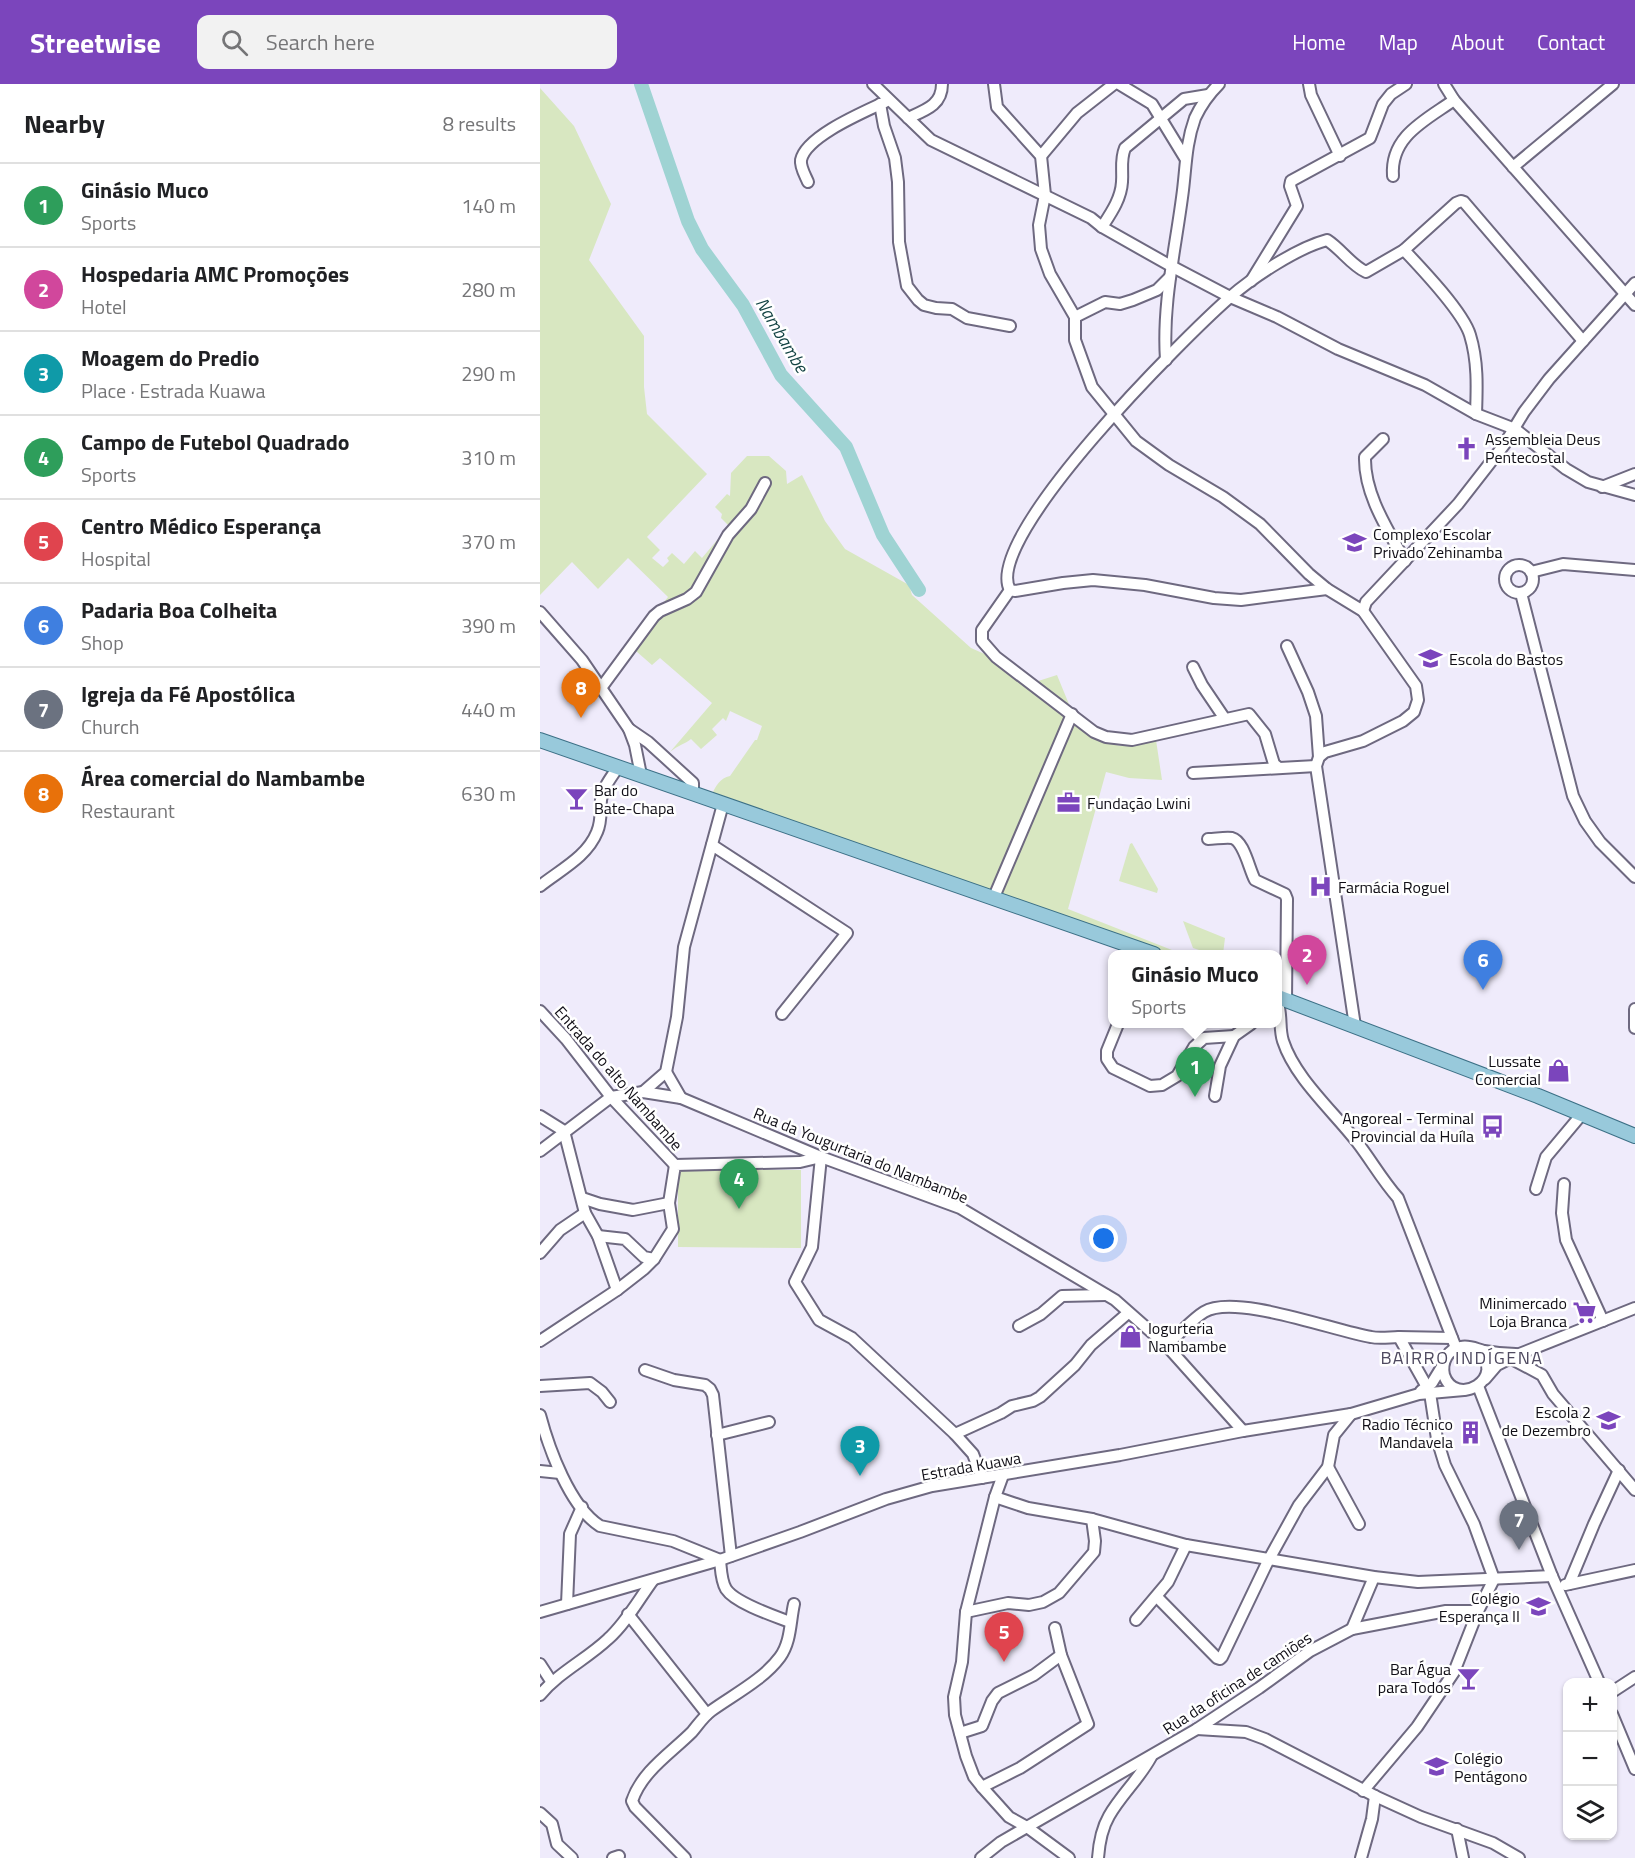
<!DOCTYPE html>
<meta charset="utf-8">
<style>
:root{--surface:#fff;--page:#f2f2f2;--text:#202124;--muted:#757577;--line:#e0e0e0;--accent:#7b45bc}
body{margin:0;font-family:"Titillium Web",sans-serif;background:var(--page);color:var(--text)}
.controls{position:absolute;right:18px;bottom:18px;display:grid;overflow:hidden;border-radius:12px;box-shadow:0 2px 4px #0004}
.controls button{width:54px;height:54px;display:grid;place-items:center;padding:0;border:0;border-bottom:2px solid var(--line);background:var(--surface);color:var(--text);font:30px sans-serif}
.you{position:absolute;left:564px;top:1155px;width:21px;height:21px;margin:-15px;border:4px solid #fff;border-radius:50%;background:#1a73e8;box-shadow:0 0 0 9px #1a73e833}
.badge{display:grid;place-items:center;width:39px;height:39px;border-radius:50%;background:var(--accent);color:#fff;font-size:20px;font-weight:700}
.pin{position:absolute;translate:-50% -50px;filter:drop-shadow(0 2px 3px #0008)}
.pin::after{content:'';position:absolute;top:32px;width:21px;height:18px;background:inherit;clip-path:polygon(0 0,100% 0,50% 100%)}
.popup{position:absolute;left:568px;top:866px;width:174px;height:78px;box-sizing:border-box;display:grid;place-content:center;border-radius:12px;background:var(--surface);filter:drop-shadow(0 2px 4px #0005);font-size:20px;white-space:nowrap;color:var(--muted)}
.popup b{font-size:22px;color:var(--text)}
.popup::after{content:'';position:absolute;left:50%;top:100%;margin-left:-12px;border:12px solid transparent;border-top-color:var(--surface)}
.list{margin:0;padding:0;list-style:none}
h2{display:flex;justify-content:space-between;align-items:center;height:78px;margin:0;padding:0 24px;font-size:26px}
h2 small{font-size:20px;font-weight:400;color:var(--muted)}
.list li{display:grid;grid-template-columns:39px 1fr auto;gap:18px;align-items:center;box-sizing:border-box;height:84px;padding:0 24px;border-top:2px solid var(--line)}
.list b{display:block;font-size:22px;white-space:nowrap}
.list p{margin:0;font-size:20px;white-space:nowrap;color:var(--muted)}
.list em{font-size:20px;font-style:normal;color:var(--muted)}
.icon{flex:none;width:33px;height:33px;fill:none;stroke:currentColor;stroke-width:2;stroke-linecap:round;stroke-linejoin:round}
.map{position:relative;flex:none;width:1095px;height:1774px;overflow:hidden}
header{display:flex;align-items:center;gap:36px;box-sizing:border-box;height:84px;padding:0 30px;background:var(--accent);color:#fff}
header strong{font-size:28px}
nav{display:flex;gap:33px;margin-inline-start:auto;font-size:21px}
.search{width:420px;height:54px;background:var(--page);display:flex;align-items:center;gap:15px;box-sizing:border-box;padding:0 21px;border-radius:12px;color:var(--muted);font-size:22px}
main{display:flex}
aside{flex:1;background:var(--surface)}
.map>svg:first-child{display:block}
</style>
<header>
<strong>Streetwise</strong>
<div class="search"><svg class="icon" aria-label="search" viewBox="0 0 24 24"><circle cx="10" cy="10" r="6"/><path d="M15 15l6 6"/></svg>Search here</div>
<nav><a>Home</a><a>Map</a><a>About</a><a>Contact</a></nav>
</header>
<main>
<aside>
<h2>Nearby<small>8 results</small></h2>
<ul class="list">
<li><span class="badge" style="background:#2e9e5b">1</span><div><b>Ginásio Muco</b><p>Sports</p></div><em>140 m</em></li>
<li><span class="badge" style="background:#d1479c">2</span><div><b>Hospedaria AMC Promoções</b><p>Hotel</p></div><em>280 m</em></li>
<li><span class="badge" style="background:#0f9aa8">3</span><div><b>Moagem do Predio</b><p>Place · Estrada Kuawa</p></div><em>290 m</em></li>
<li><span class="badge" style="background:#2e9e5b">4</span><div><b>Campo de Futebol Quadrado</b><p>Sports</p></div><em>310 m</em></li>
<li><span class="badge" style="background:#e0444e">5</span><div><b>Centro Médico Esperança</b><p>Hospital</p></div><em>370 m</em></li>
<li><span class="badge" style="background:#3f7fe0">6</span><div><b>Padaria Boa Colheita</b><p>Shop</p></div><em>390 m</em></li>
<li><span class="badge" style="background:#6b7280">7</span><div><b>Igreja da Fé Apostólica</b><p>Church</p></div><em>440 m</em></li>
<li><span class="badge" style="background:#e8710a">8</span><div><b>Área comercial do Nambambe</b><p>Restaurant</p></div><em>630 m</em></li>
</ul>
</aside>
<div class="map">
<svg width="1095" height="1774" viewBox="0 0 1095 1774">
<rect width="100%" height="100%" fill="#efebfb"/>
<g fill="#d8e7c1">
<path d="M0 4 34 42 71 120 49 176 104 252V303L107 330 167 390 107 453 120 466 112 474 123 483 129 477 127 474 132 469 144 480 155 467 162 474 189 442 181 434 182 430 175 423 187 410 190 412 191 389 207 372H229L246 387 247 400 262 391 285 437 305 465 369 501 372 511 431 564 465 579 492 599 517 591 533 630 554 648 592 656 577 662 616 656 622 696 589 694 566 688 528 825 642 870H632L172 710C176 702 180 694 190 692L215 656H217L222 642 190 627 186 637 183 634 172 645 177 651 161 665 151 655C145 660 138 661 130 668L172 619 120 574 112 581 89 561 128 513 88 474 58 505 32 478 0 511Z"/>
<path d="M592 759 618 805 617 809 579 797 590 760Z"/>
<path d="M643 837 685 854 683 870H671L653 864Z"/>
<path d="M138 1085 261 1086V1164L138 1163Z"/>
</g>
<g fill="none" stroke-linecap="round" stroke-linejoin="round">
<path stroke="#9fd3d3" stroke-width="14" d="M101 0 148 137 162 165 203 221 241 291 306 363 343 451 379 506"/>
<defs>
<g id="minor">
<path d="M333 0 391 56 551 134 562 143 631 182 690 213 737 233 798 265 885 301 936 330 975 345 1026 385 1048 398 1095 411"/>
<path d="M454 0 457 23 501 72 505 111 499 141 501 165 510 190 535 233V256L552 303 596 357 629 381 683 413 720 440 769 490 787 505 823 527 876 602 878 616 874 628 863 637 823 657 785 668 779 673 776 682 815 942"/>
<path d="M579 0 612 20 645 74"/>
<path d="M769 0 771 11 800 72"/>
<path d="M904 0 914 16 1095 221"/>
<path d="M340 20 344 42 355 74 358 98 359 158 367 202 378 216 384 221 396 224 412 225 427 234 470 242"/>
<path d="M368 34C386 26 402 21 402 0"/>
<path d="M501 72 537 29 574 0"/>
<path d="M973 83 1073 0"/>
<path d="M853 92C850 52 886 36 914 16"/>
<path d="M268 98C265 91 260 83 261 76 266 52 324 28 345 18"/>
<path d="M562 143C571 129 581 115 582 98 583 85 580 76 585 64L644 15 668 11"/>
<path d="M864 166C882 185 923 228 930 251 938 277 937 303 936 330"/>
<path d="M711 197 757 122 750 102 751 97 830 54 843 20 851 10 866 0"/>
<path d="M535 233 565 218 580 220 593 216 617 206 630 193"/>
<path d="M626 276C622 219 636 163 643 106 646 81 646 59 655 34 661 21 669 10 679 0"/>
<path d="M843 355 825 373C824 410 848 446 865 477"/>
<path d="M1062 403 1095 390"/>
<circle cx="979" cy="495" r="14"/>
<path d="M991 488 1023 480 1095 486"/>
<path d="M787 505 701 516 674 514 605 501 553 496 523 499 475 507 470 506C441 454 648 250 689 214 713 193 757 164 787 156 801 165 811 181 826 188L864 166 916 119 921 117 924 118 1043 257"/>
<path d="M470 506 442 546V557L456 573 554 648 566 653 592 656 709 630 725 650 734 680 739 684"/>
<path d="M981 509 1033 712 1045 737 1060 758 1095 793"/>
<path d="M823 527 826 518 918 420 964 361 984 328 1009 295 1095 199"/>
<path d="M0 528 42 576 89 645"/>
<path d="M747 562 768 608 776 632 779 673"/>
<path d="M653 583 662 601 685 635"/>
<path d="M61 604 114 532 120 527 147 515 156 508 188 451 211 425 225 399"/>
<path d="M653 689 776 682"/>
<path d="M101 691 95 661 89 645 108 658 153 699V709"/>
<path d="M668 755C675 755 685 753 692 754 704 757 709 785 715 796L745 810 747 815 746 916"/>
<path d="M172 761 307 849 242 930"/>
<path d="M0 802C20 786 47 773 57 748 62 737 60 727 61 716 63 703 71 694 78 683"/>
<path d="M454 813 532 630"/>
<path d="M738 920C742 932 739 945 743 957 755 994 793 1027 817 1058 831 1076 842 1096 858 1114L916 1264"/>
<path d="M1095 925V944"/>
<path d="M0 927 26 955 71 1013 135 1081"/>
<path d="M578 940 567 967V975L573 984 610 1002 622 1001 637 992 654 963 664 954 694 952"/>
<path d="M126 988 141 1014"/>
<path d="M103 1008 126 988 137 933 144 863 183 720"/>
<path d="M675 1012 680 982 694 952 711 940"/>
<path d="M0 1032 24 1047 45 1129 58 1152 77 1206"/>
<path d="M0 1067 71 1013 103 1008 141 1014 281 1073 420 1124 575 1216 626 1261 703 1347"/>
<path d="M1024 1100 1022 1129 1026 1156 1063 1237"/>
<path d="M996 1105 1006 1073 1042 1030"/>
<path d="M42 1114 60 1120 93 1126 129 1119"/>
<path d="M58 1152 85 1155 104 1173 114 1175"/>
<path d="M0 1169 20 1146 45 1129"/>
<path d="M479 1242 501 1230 522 1212 566 1211"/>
<path d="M0 1257 77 1206 104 1185 114 1175 133 1145 129 1119 135 1081 260 1078 281 1073 272 1163 255 1198 279 1236 312 1254 415 1350 433 1370 442 1394"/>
<path d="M626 1261C638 1252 651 1236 664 1228 695 1209 794 1247 831 1253 840 1255 850 1253 859 1253"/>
<path d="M937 1265C970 1294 915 1325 904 1291 901 1278 908 1265 921 1263 929 1261 936 1265 944 1267 955 1269 965 1270 976 1270"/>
<path d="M970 1274 1002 1291 1013 1310 1095 1406"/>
<path d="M105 1286 134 1296 165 1301 170 1305 173 1311 191 1472"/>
<path d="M945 1295 957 1281 977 1271 1095 1224"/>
<path d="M0 1302 50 1299 62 1308 70 1318"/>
<path d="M938 1302 1012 1492 1059 1598"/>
<path d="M887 1303 859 1253 912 1254"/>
<path d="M881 1307 892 1299 903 1281"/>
<path d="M0 1331C9 1365 30 1423 60 1442L133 1457 180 1476C181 1485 181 1497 186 1505 195 1519 234 1532 250 1538"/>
<path d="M415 1350 461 1329 472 1322 493 1317 500 1313 535 1281 551 1261 588 1229"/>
<path d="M177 1351 229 1338"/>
<path d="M788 1383 819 1440"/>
<path d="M0 1387 20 1389"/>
<path d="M463 1391 455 1413 426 1528 422 1578 414 1613 415 1631 426 1672 434 1693 442 1703 469 1733 487 1743 529 1774"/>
<path d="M455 1413 488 1424 552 1435 646 1461 834 1493 878 1498 1012 1492"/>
<path d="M1029 1500 1054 1440 1079 1386"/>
<path d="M1025 1501 1095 1486"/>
<path d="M617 1513 677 1574 680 1575 682 1573 728 1477 759 1421 788 1383 794 1351 811 1330"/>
<path d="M27 1520 30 1450 42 1423"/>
<path d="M0 1528 180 1476 260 1448 346 1415 392 1402 580 1371 703 1347 811 1330 879 1310 924 1306"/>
<path d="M426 1528 468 1519 489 1521 503 1518 519 1509 554 1468 555 1457 552 1435"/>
<path d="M88 1530 167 1630"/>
<path d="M596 1536 628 1498 646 1461"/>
<path d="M812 1545 834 1493"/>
<path d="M0 1580 11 1597"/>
<path d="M1072 1608 1095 1593"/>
<path d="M0 1611C19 1588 47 1575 68 1555 86 1539 99 1515 113 1496"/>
<path d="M1072 1630 1095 1685"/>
<path d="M657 1645 706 1648 725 1655 835 1712 881 1733 953 1759 979 1774"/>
<path d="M420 1649 442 1642 452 1617 458 1609 494 1591 521 1571 515 1544"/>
<path d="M442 1703 480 1684 548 1640 521 1571"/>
<path d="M823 1707 877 1643 914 1588 938 1527 954 1495 934 1440 905 1381 897 1355 890 1309"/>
<path d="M0 1729 12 1740 17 1760 32 1774"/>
<path d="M917 1745 923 1774"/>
<path d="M73 1774 79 1772"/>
<path d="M145 1774 95 1723 92 1717C102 1687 131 1669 152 1648 158 1641 163 1633 171 1627 193 1611 223 1596 240 1573 251 1558 250 1538 254 1520"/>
<path d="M441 1774 461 1758 657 1645 719 1604 770 1567 812 1545 906 1527H938"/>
<path d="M558 1774C559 1760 562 1744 569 1732 581 1711 599 1695 611 1673"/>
<path d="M821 1774 832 1735 835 1712"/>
</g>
<g id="major">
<path d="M0 656 614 870"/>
<path d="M738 913 998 1012 1095 1052"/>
</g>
</defs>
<use href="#minor" stroke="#6e6980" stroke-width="14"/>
<use href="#major" stroke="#3c7086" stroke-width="16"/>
<use href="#minor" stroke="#fff" stroke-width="10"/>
<use href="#major" stroke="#98c9db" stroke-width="14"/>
</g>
<defs>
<symbol id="church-bare" viewBox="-9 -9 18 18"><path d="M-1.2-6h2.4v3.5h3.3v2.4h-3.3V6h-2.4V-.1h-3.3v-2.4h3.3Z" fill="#7b45bc" stroke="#fff" stroke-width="2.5" paint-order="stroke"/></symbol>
<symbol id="school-bare" viewBox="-9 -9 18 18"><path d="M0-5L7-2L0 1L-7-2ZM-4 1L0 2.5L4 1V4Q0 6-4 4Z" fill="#7b45bc" stroke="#fff" stroke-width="2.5" paint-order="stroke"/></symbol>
<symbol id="bar-bare" viewBox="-9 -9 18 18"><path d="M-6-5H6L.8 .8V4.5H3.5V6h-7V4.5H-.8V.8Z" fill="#7b45bc" stroke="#fff" stroke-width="2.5" paint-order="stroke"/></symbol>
<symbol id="office-bare" viewBox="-9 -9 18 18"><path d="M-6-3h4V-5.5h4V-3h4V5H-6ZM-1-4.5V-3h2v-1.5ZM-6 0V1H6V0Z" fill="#7b45bc" stroke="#fff" stroke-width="2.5" paint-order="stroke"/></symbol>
<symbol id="hospital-bare" viewBox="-9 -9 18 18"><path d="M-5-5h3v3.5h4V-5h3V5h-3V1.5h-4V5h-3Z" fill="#7b45bc" stroke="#fff" stroke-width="2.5" paint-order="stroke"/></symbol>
<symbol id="shop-bare" viewBox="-9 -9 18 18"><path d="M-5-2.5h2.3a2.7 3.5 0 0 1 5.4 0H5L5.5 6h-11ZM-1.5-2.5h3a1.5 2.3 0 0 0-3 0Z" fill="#7b45bc" stroke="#fff" stroke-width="2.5" paint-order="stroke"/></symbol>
<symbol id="bus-bare" viewBox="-9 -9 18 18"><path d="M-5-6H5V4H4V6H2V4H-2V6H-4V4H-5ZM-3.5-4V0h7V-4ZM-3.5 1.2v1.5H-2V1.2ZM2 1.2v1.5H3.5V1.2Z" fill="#7b45bc" stroke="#fff" stroke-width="2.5" paint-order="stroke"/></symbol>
<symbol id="supermarket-bare" viewBox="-9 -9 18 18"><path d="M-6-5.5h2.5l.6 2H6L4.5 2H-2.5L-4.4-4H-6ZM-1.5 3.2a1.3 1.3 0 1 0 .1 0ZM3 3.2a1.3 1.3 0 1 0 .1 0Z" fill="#7b45bc" stroke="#fff" stroke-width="2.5" paint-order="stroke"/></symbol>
<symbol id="building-bare" viewBox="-9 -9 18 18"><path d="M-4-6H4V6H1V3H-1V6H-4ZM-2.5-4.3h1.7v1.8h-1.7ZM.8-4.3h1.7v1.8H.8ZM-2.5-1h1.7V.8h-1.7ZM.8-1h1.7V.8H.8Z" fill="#7b45bc" stroke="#fff" stroke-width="2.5" paint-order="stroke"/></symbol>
<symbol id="university-bare" viewBox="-9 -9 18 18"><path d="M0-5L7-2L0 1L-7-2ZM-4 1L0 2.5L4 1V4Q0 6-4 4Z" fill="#7b45bc" stroke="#fff" stroke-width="2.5" paint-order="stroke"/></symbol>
</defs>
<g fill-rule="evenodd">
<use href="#church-bare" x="910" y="348" width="33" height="33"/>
<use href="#school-bare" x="798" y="442" width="33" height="33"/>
<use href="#school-bare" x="874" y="558" width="33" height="33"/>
<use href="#bar-bare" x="20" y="698" width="33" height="33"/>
<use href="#office-bare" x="512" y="702" width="33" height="33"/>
<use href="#hospital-bare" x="764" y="786" width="33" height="33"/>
<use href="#shop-bare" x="1002" y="970" width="33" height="33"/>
<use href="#bus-bare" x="936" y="1026" width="33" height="33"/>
<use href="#supermarket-bare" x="1028" y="1212" width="33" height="33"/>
<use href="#shop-bare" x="574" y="1236" width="33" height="33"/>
<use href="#school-bare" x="1052" y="1320" width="33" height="33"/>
<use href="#building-bare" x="914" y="1332" width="33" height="33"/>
<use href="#university-bare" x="982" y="1506" width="33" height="33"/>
<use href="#bar-bare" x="912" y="1578" width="33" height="33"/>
<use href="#school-bare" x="880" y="1666" width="33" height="33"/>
</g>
<g text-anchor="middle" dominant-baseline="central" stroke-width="5" stroke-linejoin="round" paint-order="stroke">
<g font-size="16" fill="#100e16" stroke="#fff" text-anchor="start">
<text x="945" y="355">Assembleia Deus<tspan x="945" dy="18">Pentecostal</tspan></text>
<text x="833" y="450">Complexo Escolar<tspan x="833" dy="18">Privado Zehinamba</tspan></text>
<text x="909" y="575">Escola do Bastos</text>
<text x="54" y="706">Bar do<tspan x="54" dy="18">Bate-Chapa</tspan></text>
<text x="547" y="719">Fundação Lwini</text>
<text x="798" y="803">Farmácia Roguel</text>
<text x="1001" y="977" text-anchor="end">Lussate<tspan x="1001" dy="18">Comercial</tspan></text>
<text x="934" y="1034" text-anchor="end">Angoreal - Terminal<tspan x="934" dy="18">Provincial da Huíla</tspan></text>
<text x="1027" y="1219" text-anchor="end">Minimercado<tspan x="1027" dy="18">Loja Branca</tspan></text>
<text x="608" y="1244">Iogurteria<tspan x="608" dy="18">Nambambe</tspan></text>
<text x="1051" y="1328" text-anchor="end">Escola 2<tspan x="1051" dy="18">de Dezembro</tspan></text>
<text x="913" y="1340" text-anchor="end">Radio Técnico<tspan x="913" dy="18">Mandavela</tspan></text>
<text x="980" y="1514" text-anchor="end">Colégio<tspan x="980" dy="18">Esperança II</tspan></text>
<text x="911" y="1585" text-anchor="end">Bar Água<tspan x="911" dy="18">para Todos</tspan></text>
<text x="914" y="1674">Colégio<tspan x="914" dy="18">Pentágono</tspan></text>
</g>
<g font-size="16" fill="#100e16" stroke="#fff">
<text transform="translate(79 994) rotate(49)">Entrada do alto Nambambe</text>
<text transform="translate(321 1071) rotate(22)">Rua da Yougurtaria do Nambambe</text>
<text transform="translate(431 1382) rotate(-10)">Estrada Kuawa</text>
<text transform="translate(697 1599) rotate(-33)">Rua da oficina de camiões</text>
</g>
<g font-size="18" font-style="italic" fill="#144444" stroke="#fff">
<text transform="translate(242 251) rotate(59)">Nambambe</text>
</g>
<g font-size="18" letter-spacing="1.5" fill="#4f4a60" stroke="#fff">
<text x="922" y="1273">BAIRRO INDÍGENA</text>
</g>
</g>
</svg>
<div class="controls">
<button>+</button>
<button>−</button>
<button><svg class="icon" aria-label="layers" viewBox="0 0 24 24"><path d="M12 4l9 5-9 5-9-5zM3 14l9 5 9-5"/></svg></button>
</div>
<div class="you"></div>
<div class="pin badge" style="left:655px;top:1013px;background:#2e9e5b">1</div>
<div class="popup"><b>Ginásio Muco</b>Sports</div>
<div class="pin badge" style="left:767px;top:901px;background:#d1479c">2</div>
<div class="pin badge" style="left:320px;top:1392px;background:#0f9aa8">3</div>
<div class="pin badge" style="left:199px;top:1125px;background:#2e9e5b">4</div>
<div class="pin badge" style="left:464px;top:1578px;background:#e0444e">5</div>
<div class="pin badge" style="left:943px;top:906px;background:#3f7fe0">6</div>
<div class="pin badge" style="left:979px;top:1466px;background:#6b7280">7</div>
<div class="pin badge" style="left:41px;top:634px;background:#e8710a">8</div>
</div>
</main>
